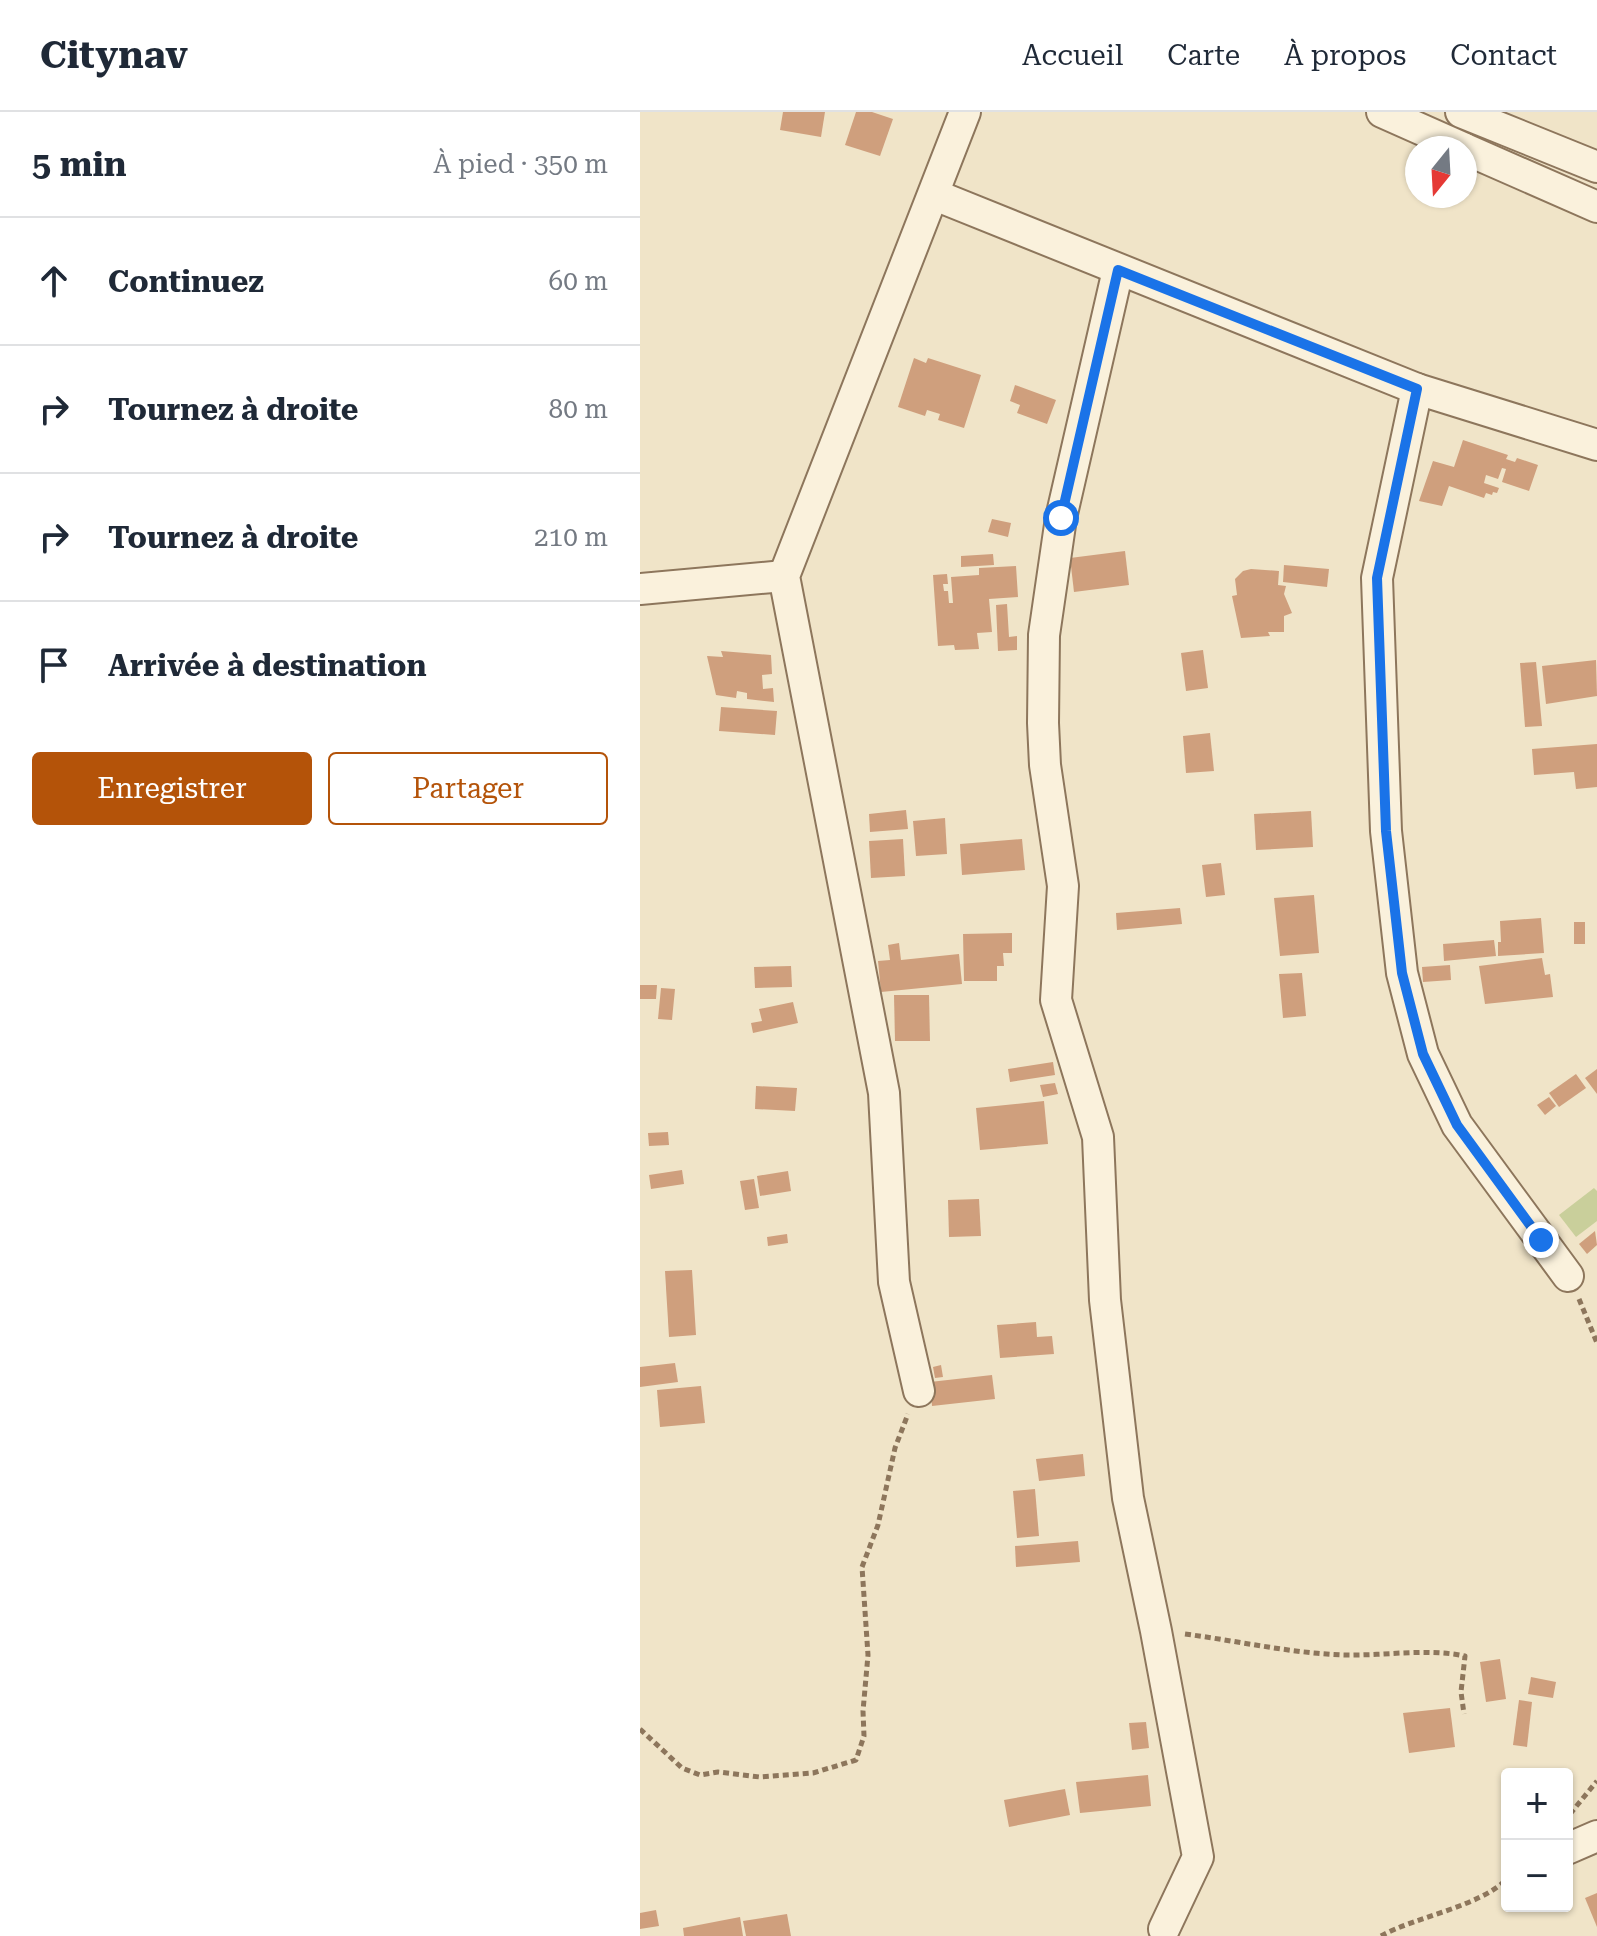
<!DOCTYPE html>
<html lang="fr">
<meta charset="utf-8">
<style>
:root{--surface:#fff;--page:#f2f2f3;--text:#1f2937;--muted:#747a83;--line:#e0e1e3;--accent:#b45309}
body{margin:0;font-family:"Roboto Serif",serif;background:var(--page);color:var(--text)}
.controls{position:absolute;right:24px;bottom:24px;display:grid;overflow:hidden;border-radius:8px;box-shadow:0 2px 6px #0004}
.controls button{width:72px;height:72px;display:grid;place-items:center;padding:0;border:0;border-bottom:2px solid var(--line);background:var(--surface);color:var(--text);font:40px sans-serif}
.compass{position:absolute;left:765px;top:24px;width:72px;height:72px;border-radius:50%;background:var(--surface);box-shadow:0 2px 6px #0004;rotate:198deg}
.stop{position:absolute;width:24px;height:24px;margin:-18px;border:6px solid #1a73e8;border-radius:50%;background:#fff}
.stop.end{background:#1a73e8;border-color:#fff;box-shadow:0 2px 8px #0008}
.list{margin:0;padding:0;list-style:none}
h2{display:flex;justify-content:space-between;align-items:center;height:104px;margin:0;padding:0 32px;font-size:34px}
h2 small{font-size:26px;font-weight:400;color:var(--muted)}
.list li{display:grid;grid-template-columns:52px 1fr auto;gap:24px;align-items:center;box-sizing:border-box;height:128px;padding:0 32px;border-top:2px solid var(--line)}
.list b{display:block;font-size:30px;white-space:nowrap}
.list em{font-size:26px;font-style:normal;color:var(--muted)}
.actions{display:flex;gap:16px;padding:24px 32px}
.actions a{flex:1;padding:18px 0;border:2px solid var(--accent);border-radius:8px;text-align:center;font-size:28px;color:var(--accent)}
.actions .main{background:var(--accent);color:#fff}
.icon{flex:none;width:44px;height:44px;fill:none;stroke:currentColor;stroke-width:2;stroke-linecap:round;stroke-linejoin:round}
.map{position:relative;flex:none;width:957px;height:1824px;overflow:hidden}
header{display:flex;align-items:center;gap:48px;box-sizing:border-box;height:112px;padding:0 40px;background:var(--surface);border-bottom:2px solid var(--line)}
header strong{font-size:38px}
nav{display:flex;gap:44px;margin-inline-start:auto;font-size:28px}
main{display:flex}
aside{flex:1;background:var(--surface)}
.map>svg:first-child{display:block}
</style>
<header>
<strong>Citynav</strong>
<nav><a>Accueil</a><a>Carte</a><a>À propos</a><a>Contact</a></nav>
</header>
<main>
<aside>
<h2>5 min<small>À pied · 350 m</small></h2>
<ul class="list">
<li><svg class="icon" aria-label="ahead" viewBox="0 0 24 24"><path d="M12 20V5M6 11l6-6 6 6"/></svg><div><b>Continuez</b></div><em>60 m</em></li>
<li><svg class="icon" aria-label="right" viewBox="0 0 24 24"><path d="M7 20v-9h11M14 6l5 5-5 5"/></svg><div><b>Tournez à droite</b></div><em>80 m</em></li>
<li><svg class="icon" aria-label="right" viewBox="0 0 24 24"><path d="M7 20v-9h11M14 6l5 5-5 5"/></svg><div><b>Tournez à droite</b></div><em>210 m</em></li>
<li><svg class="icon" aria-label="arrive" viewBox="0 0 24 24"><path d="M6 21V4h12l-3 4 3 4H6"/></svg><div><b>Arrivée à destination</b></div></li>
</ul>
<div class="actions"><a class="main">Enregistrer</a><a>Partager</a></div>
</aside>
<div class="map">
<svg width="957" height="1824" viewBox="0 0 957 1824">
<rect width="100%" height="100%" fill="#f0e4c8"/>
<path fill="#c9cf9b" d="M954 1076 957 1079V1109L936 1125 919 1103Z"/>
<g fill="#cf9f7d">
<path d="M143 0H185L181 25 140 18Z"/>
<path d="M216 0H232L253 7 240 44 205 33Z"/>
<path d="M274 246 286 251 288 246 341 263 324 316 298 308 300 302 287 298 285 304 258 295Z"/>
<path d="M375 273 416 288 407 312 377 301 380 293 370 289Z"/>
<path d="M823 328 868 343 866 347 875 350 877 346 898 353 889 379 862 370 866 357 862 356 858 367 846 363 844 371 859 376 857 381 853 380 852 383 846 381 844 386 809 374 802 394 779 389 793 349 814 355Z"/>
<path d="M352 407 371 411 368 425 348 420Z"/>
<path d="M485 439 489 473 434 480 430 446Z"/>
<path d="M353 442 354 453 321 455V444Z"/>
<path d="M644 453 689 457 687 475 643 470Z"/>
<path d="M376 454 378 485 349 487 352 520 337 521 339 537 315 538 314 533 298 534 293 463 307 462 308 472H303L304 479H308L309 491H313L311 465 339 463V456Z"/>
<path d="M611 457 639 459 638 473 646 474 644 482 652 501 644 504V520H628L630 524 601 526 592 484 597 483 595 467 603 459Z"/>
<path d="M367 492 369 525 377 524V538L358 539 356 493Z"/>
<path d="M563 538 568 576 546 579 541 541Z"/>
<path d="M81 539 131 543 132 562 122 563 123 577 133 576 134 590 107 587V581L97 579 96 586 76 583 67 544 83 545Z"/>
<path d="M956 548 957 584 906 592 902 554Z"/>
<path d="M896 550 902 614 885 615 880 551Z"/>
<path d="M81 595 137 599 135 623 79 619Z"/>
<path d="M570 621 574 659 546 661 543 624Z"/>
<path d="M957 632V675L936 677 934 660 894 663 892 637Z"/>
<path d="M266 698 268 717 230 720 229 702Z"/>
<path d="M671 699 673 735 616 738 614 702Z"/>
<path d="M305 706 307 742 276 744 273 709Z"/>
<path d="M263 727 265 764 231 766 229 729Z"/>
<path d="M382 727 385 758 322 763 320 732Z"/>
<path d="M581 751 585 783 566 785 562 753Z"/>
<path d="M674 783 679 841 640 844 634 786Z"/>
<path d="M540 796 542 812 477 818 476 801Z"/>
<path d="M901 806 904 841 858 844V830H861L860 809Z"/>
<rect x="934" y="810" width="11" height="22"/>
<path d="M372 821V841H363L364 854H357V869H324L323 822Z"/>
<path d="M854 828 856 844 804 849 803 832Z"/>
<path d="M259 831 261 848 319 842 322 872 241 880 238 849 250 848 248 833Z"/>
<path d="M902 846 905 863 910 862 913 885 845 892 839 854Z"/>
<path d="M810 853 811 868 783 870 782 855Z"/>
<path d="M151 854 152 875 115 876 114 855Z"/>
<path d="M662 861 666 904 643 906 639 862Z"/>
<path d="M0 873H17L16 887H0Z"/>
<path d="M21 876 35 877 32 908 18 907Z"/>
<path d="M254 883H289L290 929H255Z"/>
<path d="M153 890 158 911 113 921 111 911 122 909 119 897Z"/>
<path d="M413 950 415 963 370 970 368 957Z"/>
<path d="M957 957V982L945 966Z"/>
<path d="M936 962 946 976 919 995 909 981Z"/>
<path d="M415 971 418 982 403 985 400 973Z"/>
<path d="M116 974 157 976 155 999 115 997Z"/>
<path d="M909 985 916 994 905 1003 897 993Z"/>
<path d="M404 989 408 1032 340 1038 336 996Z"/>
<path d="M28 1020 29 1033 9 1034 8 1021Z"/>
<path d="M42 1058 44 1072 11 1077 9 1063Z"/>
<path d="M148 1059 151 1079 120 1084 117 1064Z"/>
<path d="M114 1067 119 1096 105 1098 100 1069Z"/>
<path d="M339 1087 341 1124 309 1125 308 1088Z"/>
<path d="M955 1119 957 1133 947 1142 939 1132Z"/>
<path d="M147 1122 148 1131 128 1134 127 1125Z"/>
<path d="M52 1158 56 1223 29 1225 25 1159Z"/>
<path d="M396 1210 397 1225 412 1224 414 1242 360 1246 357 1213Z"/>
<path d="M35 1251 38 1270 0 1275V1255Z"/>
<path d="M301 1253 303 1265 295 1266 293 1255Z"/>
<path d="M352 1263 355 1287 292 1294 290 1270Z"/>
<path d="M61 1274 65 1311 20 1315 17 1278Z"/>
<path d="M443 1342 445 1364 399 1369 396 1347Z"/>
<path d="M395 1377 399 1424 377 1426 373 1379Z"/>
<path d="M438 1429 440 1450 376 1455 375 1434Z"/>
<path d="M860 1547 866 1587 846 1590 840 1550Z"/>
<path d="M891 1565 916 1570 913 1586 888 1582Z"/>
<path d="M879 1588 892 1590 887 1635 873 1633Z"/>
<path d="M810 1596 815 1635 769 1641 763 1601Z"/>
<path d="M506 1610 509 1636 492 1638 489 1611Z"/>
<path d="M508 1663 511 1694 440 1701 436 1670Z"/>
<path d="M425 1677 430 1703 369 1715 364 1688Z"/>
<path d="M957 1781V1815L945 1786Z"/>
<path d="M16 1798 19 1814 0 1817V1801Z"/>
<path d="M147 1802 151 1824H106L103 1809Z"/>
<path d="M100 1805 103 1824H44L43 1816Z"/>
</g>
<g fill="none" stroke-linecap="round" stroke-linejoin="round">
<defs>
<g id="minor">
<path d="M742 0 823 36"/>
<path d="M821 0 957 55"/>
<path d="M825 37 957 95"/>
<path d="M295 83 777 277 957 333"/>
<path d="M478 158 421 406 404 523 403 611 405 653 423 774 416 888 458 1025 465 1188 488 1386 516 1519 558 1745 524 1817"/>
<path d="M777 277 737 466 746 719 762 861 783 942 817 1013 928 1164"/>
<path d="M0 477 144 464"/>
<path d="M279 1279 254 1170 244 981 144 464 325 0"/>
<path d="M927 1737 957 1724"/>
</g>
</defs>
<use href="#minor" stroke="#8d765c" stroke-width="34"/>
<g stroke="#8d765c" stroke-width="5" stroke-dasharray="6 4" stroke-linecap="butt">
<path d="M939 1187 957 1231"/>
<path d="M545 1522C598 1529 650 1541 703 1543 744 1544 786 1536 825 1544L821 1580 824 1602"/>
<path d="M0 1617 42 1656 60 1663 78 1660 120 1665 173 1661 216 1648 224 1624 223 1599 228 1543 222 1455 238 1413 255 1336 268 1302"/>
<path d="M930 1702 957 1669"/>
<path d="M741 1824C777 1804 839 1795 867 1767"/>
</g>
<use href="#minor" stroke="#faf1dc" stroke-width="30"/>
</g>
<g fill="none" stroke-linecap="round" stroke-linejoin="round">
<path stroke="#1a73e8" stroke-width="10" d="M421 406 478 158 777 277 737 466 746 719 762 861 783 942 817 1013 901 1128"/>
</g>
</svg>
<div class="controls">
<button>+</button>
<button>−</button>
</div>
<svg class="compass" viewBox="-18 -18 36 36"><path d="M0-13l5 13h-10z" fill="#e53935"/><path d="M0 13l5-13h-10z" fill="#747a83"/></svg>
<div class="stop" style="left:421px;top:406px"></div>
<div class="stop end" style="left:901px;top:1128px"></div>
</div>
</main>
